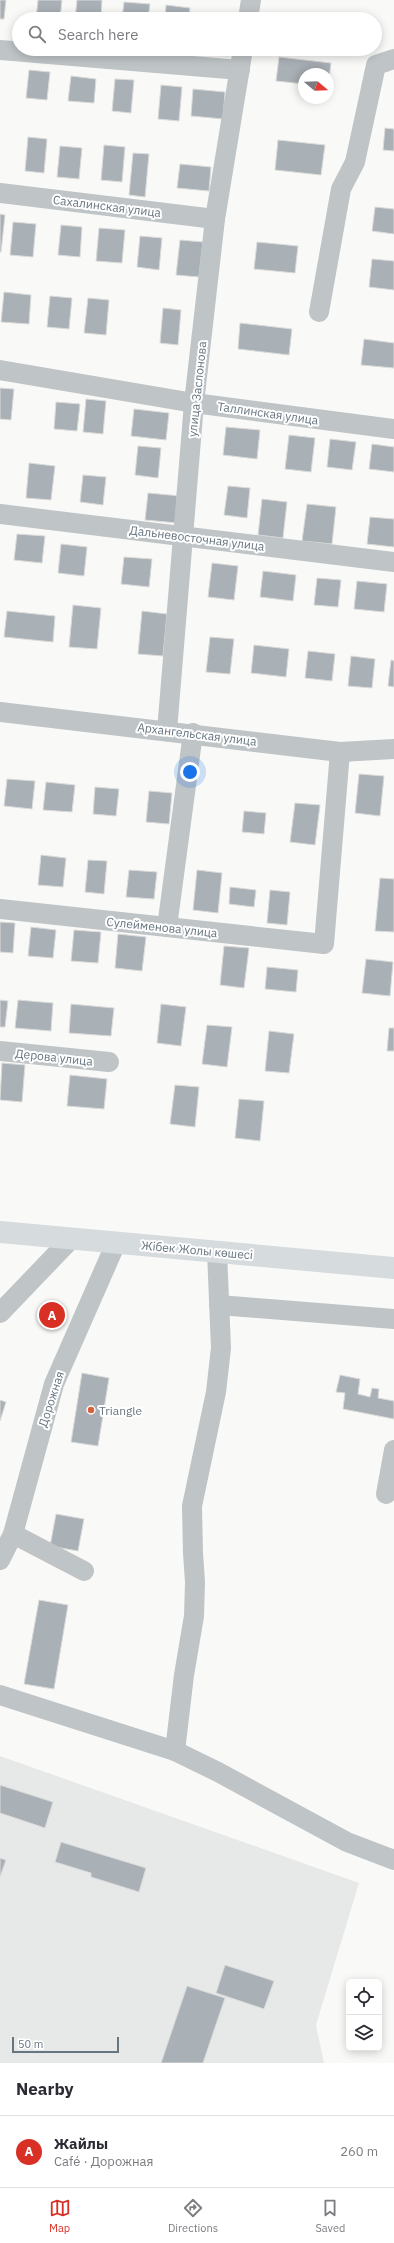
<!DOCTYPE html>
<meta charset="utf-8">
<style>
:root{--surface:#fff;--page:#f2f2f3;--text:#2b2b33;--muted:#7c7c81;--line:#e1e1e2;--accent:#d93025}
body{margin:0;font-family:"IBM Plex Sans",sans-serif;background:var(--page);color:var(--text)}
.controls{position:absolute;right:12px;bottom:12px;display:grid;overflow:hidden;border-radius:6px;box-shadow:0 2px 10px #0003}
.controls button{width:36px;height:36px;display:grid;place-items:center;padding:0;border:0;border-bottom:1px solid var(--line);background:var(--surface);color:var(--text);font:20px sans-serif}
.compass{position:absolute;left:298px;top:68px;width:36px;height:36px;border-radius:50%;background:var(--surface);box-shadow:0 2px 10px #0003;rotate:109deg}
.scale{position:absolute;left:12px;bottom:10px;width:107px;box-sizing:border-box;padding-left:4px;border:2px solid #667580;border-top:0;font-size:11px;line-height:14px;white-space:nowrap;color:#667580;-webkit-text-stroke:3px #fff;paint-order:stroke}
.you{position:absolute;left:190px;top:772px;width:14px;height:14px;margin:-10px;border:3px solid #fff;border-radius:50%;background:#1a73e8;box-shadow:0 0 0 6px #1a73e833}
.badge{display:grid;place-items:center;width:26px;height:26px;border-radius:50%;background:var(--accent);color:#fff;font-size:13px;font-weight:700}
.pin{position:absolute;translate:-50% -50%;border:2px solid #fff;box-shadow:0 1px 4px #0006}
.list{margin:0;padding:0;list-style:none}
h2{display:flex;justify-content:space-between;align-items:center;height:52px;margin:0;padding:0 16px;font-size:17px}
h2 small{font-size:13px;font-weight:400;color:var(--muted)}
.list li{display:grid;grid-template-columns:26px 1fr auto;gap:12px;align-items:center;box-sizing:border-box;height:72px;padding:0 16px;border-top:1px solid var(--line)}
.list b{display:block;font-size:15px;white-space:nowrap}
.list p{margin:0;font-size:13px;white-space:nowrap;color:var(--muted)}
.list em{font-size:13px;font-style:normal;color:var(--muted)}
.icon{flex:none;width:22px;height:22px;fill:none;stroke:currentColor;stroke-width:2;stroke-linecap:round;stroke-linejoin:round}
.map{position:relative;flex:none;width:394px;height:2063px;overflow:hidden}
.search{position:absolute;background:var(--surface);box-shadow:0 2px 10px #0003;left:12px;right:12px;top:12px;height:44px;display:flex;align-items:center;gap:10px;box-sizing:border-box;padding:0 14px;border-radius:22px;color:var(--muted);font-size:15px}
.sheet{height:124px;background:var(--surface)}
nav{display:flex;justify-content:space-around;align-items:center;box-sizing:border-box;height:56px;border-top:1px solid var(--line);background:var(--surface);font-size:11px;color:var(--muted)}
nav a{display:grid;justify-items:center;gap:2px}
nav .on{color:var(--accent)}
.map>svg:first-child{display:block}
</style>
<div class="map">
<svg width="394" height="2063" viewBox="0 0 394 2063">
<rect width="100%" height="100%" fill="#f9f9f8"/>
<path fill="#e7e8e8" d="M0 1756 359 1883 316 2025 324 2063H0Z"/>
<g fill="#a9b0b6" stroke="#dbdbda">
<path d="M0 0H6L4 19H0Z"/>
<path d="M38 0H62L60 19H36Z"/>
<path d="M77 0H102L101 19H75Z"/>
<path d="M124 2 150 4 148 19H122Z"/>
<path d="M166 5 190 8 189 19H165Z"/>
<path d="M203 49H230L229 56 203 54Z"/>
<path d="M279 57 331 63 328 87V74H304V84L276 81Z"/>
<path d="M29 70 50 72 47 100 26 98Z"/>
<path d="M71 76 96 79 94 103 68 101Z"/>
<path d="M115 79 134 80 131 113 112 111Z"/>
<path d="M161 85 182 87 179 121 158 119Z"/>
<path d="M193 89 225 92 223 119 191 116Z"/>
<path d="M385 128 394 129V151L383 150Z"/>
<path d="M28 137 47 139 44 173 25 171Z"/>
<path d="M278 140 325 145 321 175 275 170Z"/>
<path d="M104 145 125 147 122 182 101 180Z"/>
<path d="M60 146 82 148 79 179 57 177Z"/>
<path d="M133 153 149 154 145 197 129 195Z"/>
<path d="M180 164 211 167 209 191 177 188Z"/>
<path d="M375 207 394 209V234L372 231Z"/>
<path d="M0 214 5 215 1 252H0Z"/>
<path d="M13 222 36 224 33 257 10 255Z"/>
<path d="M61 225 82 227 80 257 58 255Z"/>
<path d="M99 228 125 230 122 263 96 261Z"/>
<path d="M140 236 162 238 159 270 137 267Z"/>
<path d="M180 240 203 242 199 277 176 275Z"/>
<path d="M257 242 298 246 295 273 254 269Z"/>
<path d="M372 259 394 261V290L369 287Z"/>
<path d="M4 292 31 295 29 324 1 322Z"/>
<path d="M50 296 72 298 69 329 47 327Z"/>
<path d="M88 298 109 300 106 335 84 333Z"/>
<path d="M163 308 181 310 178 345 160 343Z"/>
<path d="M240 323 292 329 289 355 238 349Z"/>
<path d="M364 339 394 343V368L361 365Z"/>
<path d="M0 388 14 389 11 420 0 419Z"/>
<path d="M86 399 106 401 103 434 83 432Z"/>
<path d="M56 402 80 404 77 431 54 429Z"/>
<path d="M134 409 169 413 166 440 131 436Z"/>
<path d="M226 427 260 430 257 459 223 455Z"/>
<path d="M289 435 315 438 311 472 285 469Z"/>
<path d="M330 439 356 442 352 470 327 467Z"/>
<path d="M372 444 394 447V472L369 469Z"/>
<path d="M138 446 161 448 158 478 135 475Z"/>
<path d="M29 463 55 466 51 500 26 498Z"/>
<path d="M83 475 106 477 103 505 80 502Z"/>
<path d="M228 486 250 488 247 518 224 515Z"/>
<path d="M148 493 181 496 178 523 145 520Z"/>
<path d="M262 499 287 502 283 538 258 535Z"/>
<path d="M307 504 336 507 332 544 302 541Z"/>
<path d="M370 517 394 519V547L367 544Z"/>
<path d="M17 534 45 536 42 563 14 560Z"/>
<path d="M61 544 87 547 84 576 58 573Z"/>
<path d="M124 557 152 559 149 587 121 584Z"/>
<path d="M212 563 238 566 234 600 208 597Z"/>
<path d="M263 571 296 575 293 601 260 597Z"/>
<path d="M317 578 341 580 338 607 314 605Z"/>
<path d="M357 581 387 584 384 612 354 609Z"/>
<path d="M73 605 101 608 97 649 69 647Z"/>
<path d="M7 611 55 616 53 642 4 637Z"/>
<path d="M142 611 167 614 163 656 138 654Z"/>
<path d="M210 637 234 639 230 674 206 672Z"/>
<path d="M254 645 289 649 286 677 251 673Z"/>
<path d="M308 651 335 654 332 681 305 678Z"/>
<path d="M351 656 375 659 372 688 348 686Z"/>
<path d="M391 660 394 661V687L388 686Z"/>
<path d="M359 774 384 776 380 816 355 813Z"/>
<path d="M7 779 35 781 32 809 4 806Z"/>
<path d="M46 782 75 785 72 812 43 810Z"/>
<path d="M95 787 119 789 116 816 93 814Z"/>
<path d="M149 791 172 793 169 824 146 822Z"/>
<path d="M295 803 320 805 315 845 290 842Z"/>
<path d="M244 811 266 813 264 834 242 832Z"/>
<path d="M41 855 66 858 63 887 38 885Z"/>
<path d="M88 860 107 861 104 894 85 892Z"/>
<path d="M129 870 157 872 154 899 126 897Z"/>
<path d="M197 870 222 873 218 913 193 910Z"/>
<path d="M380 878 394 879V932L375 931Z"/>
<path d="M230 887 256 890 254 907 229 904Z"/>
<path d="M270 890 290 892 287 925 267 923Z"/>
<path d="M0 922 15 923 13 953 0 952Z"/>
<path d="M31 927 56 930 53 958 28 956Z"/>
<path d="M74 930 101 932 98 963 71 961Z"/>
<path d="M118 934 146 937 142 971 115 968Z"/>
<path d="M224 946 249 948 244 988 220 985Z"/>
<path d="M366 959 393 962 390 996 362 993Z"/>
<path d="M267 967 298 970 296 992 265 989Z"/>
<path d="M0 1000 8 1001 5 1027H0Z"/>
<path d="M18 1000 53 1003 51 1031 15 1028Z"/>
<path d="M71 1004 114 1008 111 1036 69 1033Z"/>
<path d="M161 1004 186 1007 181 1046 157 1043Z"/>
<path d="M207 1025 232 1027 227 1067 202 1064Z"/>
<path d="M389 1028H394V1051H387Z"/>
<path d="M269 1031 294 1034 289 1073 265 1071Z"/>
<path d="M2 1063 25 1065 22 1102 0 1100Z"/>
<path d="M70 1075 107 1079 104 1109 67 1106Z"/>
<path d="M175 1085 199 1087 195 1127 170 1124Z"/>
<path d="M239 1099 264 1101 260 1141 235 1138Z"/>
<path d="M82 1373 109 1378 98 1446 71 1442Z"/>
<path d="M340 1375 360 1379 358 1394 370 1397 372 1388 379 1389 378 1398 394 1401V1419L343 1409 345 1393 336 1392Z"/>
<path d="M0 1400 6 1402 0 1421Z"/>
<path d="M56 1514 84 1519 78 1551 50 1546Z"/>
<path d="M39 1600 68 1605 54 1689 24 1684Z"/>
<path d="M0 1785 53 1802 45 1828 0 1813Z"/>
<path d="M61 1842 146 1868 139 1892 91 1877V1873L55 1862Z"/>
<path d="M0 1858 6 1860 0 1877Z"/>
<path d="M225 1965 274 1981 264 2009 216 1993Z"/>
<path d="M187 1986 225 1998 203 2063H161Z"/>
</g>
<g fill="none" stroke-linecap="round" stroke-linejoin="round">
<g stroke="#bfc4c7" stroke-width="20">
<path d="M248 19 251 0"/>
<path d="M0 50 240 70"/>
<path d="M0 193 215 219"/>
<path d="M319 312 341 189 355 162 376 65 394 59"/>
<path d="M0 370 194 403 394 429"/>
<path d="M0 514 394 562"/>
<path d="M0 712 340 752 394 749"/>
<path d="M167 731 194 403 215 219 243 49"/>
<path d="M0 909 324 944 340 752"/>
<path d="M167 927 193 733"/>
<path d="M0 1051 109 1062"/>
<path d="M219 1305 394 1319"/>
<path d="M0 1313 71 1239"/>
<path d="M386 1494 394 1450"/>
<path d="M13 1534 84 1571"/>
<path d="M0 1560 13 1534 54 1384 116 1243"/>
<path d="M0 1695 175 1751 218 1772 347 1842 394 1860"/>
<path d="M175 1751 184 1675 194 1616 195 1582 193 1553 192 1506 216 1392 221 1348 217 1252"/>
</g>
<path stroke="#d6dbde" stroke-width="22" d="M0 1232 394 1268"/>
</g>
<circle fill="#d4633d" stroke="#fff" stroke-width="1.5" cx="91" cy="1410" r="4"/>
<g text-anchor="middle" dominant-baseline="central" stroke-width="4" stroke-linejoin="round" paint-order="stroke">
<g font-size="12" fill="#667580" stroke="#fff">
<text transform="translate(107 206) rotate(7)">Сахалинская улица</text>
<text transform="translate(197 389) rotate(-84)">улица Заслонова</text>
<text transform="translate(268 413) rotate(8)">Таллинская улица</text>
<text transform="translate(197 538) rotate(7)">Дальневосточная улица</text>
<text transform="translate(197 734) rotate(7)">Архангельская улица</text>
<text transform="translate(162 927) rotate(6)">Сулейменова улица</text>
<text transform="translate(54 1057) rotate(6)">Дерова улица</text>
<text transform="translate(197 1250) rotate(5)">Жібек Жолы көшесі</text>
<text transform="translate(51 1399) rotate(-72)">Дорожная</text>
</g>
<g font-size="12" fill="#667580" stroke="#fff" text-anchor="start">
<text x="99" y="1410">Triangle</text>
</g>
</g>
</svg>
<div class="controls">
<button><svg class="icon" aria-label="locate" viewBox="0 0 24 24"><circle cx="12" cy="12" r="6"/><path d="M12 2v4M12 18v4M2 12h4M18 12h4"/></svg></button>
<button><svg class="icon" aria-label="layers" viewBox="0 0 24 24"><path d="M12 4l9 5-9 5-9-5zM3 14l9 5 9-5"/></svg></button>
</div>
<svg class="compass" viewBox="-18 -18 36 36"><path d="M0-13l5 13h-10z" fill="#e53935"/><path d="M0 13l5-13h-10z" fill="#7c7c81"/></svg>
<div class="scale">50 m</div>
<div class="you"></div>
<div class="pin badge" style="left:52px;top:1315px">A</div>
<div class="search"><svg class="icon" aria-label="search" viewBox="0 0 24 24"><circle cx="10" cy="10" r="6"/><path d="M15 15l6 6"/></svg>Search here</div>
</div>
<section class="sheet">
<h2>Nearby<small></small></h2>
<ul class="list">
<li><span class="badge">A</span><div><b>Жайлы</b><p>Café · Дорожная</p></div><em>260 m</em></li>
</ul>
</section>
<nav>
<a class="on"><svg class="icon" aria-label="map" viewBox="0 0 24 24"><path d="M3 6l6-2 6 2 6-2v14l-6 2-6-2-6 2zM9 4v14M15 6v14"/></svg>Map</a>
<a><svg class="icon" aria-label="directions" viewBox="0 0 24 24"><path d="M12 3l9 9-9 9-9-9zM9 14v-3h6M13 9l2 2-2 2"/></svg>Directions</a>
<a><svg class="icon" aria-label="saved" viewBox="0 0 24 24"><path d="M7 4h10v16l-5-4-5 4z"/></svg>Saved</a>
</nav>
